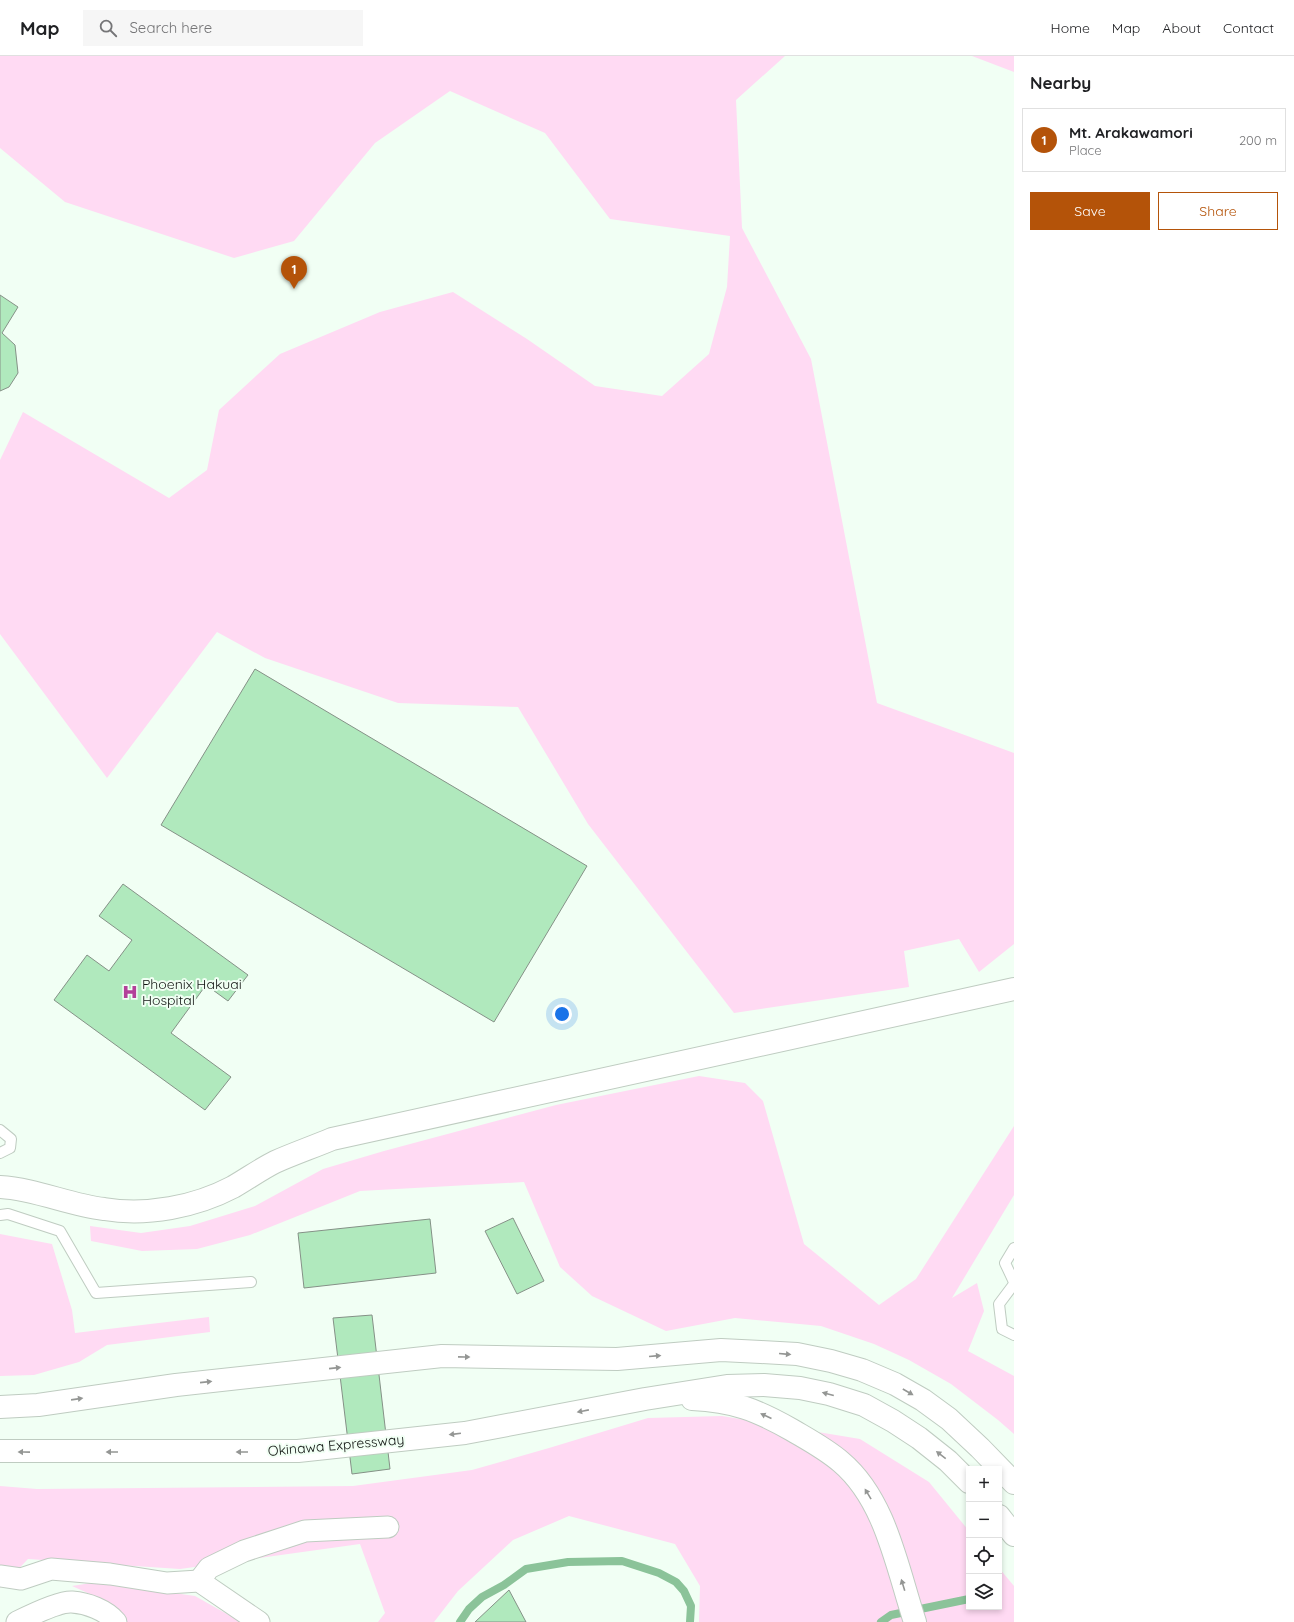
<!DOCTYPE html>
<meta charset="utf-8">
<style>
:root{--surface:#fff;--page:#f6f6f6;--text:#202124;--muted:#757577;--line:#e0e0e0;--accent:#b45309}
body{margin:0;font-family:Quicksand,sans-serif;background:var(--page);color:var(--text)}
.controls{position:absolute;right:12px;bottom:12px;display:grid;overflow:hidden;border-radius:0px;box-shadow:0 2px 6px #0003}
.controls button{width:36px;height:36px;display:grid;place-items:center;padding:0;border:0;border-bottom:1px solid var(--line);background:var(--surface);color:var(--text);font:20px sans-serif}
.you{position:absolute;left:562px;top:958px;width:14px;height:14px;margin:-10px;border:3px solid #fff;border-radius:50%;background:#1a73e8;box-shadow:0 0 0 6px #1a73e833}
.badge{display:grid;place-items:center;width:26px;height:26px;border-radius:50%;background:var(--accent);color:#fff;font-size:13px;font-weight:700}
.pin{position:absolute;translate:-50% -33px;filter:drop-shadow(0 1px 2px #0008)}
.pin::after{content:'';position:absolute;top:21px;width:14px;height:12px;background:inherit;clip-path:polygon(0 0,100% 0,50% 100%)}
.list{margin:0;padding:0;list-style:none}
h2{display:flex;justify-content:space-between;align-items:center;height:52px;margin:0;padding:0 16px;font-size:17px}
h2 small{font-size:13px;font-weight:400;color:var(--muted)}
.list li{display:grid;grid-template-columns:26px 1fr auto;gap:12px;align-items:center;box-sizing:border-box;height:64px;margin:0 8px 8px;padding:0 8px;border:1px solid var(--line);border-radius:0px}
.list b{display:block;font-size:15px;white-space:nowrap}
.list p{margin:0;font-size:13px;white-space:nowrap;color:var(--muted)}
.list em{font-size:13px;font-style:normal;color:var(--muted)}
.actions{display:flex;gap:8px;padding:12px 16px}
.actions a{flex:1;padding:9px 0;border:1px solid var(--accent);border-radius:0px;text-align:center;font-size:14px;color:var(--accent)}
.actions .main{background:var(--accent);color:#fff}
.icon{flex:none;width:22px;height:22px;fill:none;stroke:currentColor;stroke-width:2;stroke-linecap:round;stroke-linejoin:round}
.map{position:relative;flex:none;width:1014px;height:1566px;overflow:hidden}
header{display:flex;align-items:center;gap:24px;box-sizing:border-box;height:56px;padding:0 20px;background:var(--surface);border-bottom:1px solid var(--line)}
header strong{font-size:19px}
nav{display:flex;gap:22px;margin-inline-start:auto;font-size:14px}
.search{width:280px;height:36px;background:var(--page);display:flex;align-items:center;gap:10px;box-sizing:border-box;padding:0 14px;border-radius:0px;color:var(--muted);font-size:15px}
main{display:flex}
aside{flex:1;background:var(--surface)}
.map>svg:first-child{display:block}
</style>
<header>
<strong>Map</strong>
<div class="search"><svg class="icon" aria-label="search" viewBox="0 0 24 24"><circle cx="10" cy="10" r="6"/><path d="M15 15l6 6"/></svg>Search here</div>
<nav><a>Home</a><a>Map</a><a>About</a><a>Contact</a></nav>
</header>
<main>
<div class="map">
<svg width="1014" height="1566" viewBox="0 0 1014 1566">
<rect width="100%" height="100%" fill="#f1fff4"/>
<g fill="#ffdaf3">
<path d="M0 0H785L736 44 742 172 811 303 877 647 1014 697V888L979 916 959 883 904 895 909 931 734 957 588 768 518 651 398 647 265 602 217 576 107 722 0 578V404L23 356 169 442 207 414 219 354 280 298 380 256 453 236 527 283 595 330 662 340 709 298 727 231 730 180 610 163 545 77 450 35 375 87 294 185 234 202 65 146 0 92Z"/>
<path d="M972 0H1014V16Z"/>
<path d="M699 1020 745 1027 763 1045 804 1188 879 1249 916 1223 1014 1070V1139L952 1242 977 1227 984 1255 968 1295 1014 1320V1378L998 1364 951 1328 909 1304 874 1288 821 1270 735 1262 666 1275 592 1240 560 1211 524 1126 360 1135 250 1179 197 1193 142 1195 91 1185 90 1170 141 1177 190 1170 255 1150 323 1113 384 1095 556 1049Z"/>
<path d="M0 1178 52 1188 72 1254 75 1277 209 1261 210 1276 107 1289 79 1306 34 1319 0 1320Z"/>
<path d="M722 1360 860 1383 929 1426 969 1475V1551H999V1512L1014 1530V1566H699L700 1530 675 1488 569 1460 513 1484 458 1535 434 1566H378L385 1557 360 1488 180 1513 28 1503 0 1532V1430L37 1433 353 1430 472 1414 549 1392 648 1362Z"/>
<path d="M97 1526 195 1540 241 1566H124L119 1557 90 1538 72 1530Z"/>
</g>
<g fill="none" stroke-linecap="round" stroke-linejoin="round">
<g stroke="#8bc399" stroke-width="8">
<path d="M460 1566 469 1553 482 1541 504 1529 526 1513 568 1506 622 1505 659 1517 676 1526 684 1535 691 1550 690 1566"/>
<path d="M881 1566 891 1559 969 1543"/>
</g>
</g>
<g fill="#b0e9bd" stroke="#859187">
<path d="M0 239 18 251 2 277 15 289 18 317 9 331 0 335Z"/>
<path d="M255 613 587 810 494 966 161 769Z"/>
<path d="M123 828 248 919 228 945 206 929 171 977 231 1021 205 1054 54 944 87 899 109 915 132 884 99 860Z"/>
<path d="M513 1162 544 1225 517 1238 485 1175Z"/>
<path d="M430 1163 436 1217 304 1232 298 1177Z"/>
<path d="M372 1259 390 1413 352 1418 333 1262Z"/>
<path d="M509 1534 526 1566H475Z"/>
</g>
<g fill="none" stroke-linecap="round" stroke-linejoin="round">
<defs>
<g id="lane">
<path d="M0 1074 11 1083 10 1092 0 1097"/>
<path d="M0 1159 8 1158 60 1175 96 1237 251 1226"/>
<path d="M1014 1192 1005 1207 1014 1226"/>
<path d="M1014 1228 999 1248 1002 1273 1014 1279"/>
</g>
<g id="street">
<path d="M0 1520 21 1523 51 1513 110 1518 167 1527 199 1525 259 1566"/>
<path d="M199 1525 209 1512 244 1495 305 1475 388 1471"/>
<path d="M17 1566C29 1560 60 1545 72 1546 87 1547 106 1554 116 1566"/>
</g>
<path id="secondary" d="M0 1131C36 1133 69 1149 104 1153 147 1160 195 1151 233 1131 247 1123 261 1113 275 1106 293 1098 313 1091 332 1083L1014 933"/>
<g id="highway">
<path d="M692 1343C734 1345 757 1354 792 1374 809 1384 826 1393 841 1406 886 1444 897 1512 915 1566"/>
<path d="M0 1351 38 1349 176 1329 442 1300 617 1303 721 1294 761 1296 797 1298 831 1305 862 1314 895 1328 923 1344 949 1363 980 1392 1014 1427"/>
<path d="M0 1395H298L465 1377 645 1343 727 1330 764 1329 800 1332 829 1338 864 1349 893 1365 919 1382 948 1405 969 1426"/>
<path d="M999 1460 1014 1479"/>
</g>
</defs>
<use href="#lane" stroke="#bfccc1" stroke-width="12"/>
<use href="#street" stroke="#bfccc1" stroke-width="23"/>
<use href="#secondary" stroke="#bfccc1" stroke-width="24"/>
<use href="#highway" stroke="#bfccc1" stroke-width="24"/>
<use href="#lane" stroke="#fff" stroke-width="10"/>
<use href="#street" stroke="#fff" stroke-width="21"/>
<use href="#secondary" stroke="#fff" stroke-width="22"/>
<use href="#highway" stroke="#fff" stroke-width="22"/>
</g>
<defs><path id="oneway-solid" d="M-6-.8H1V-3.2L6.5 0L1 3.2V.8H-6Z"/></defs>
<g fill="#949694">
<use href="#oneway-solid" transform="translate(785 1298) rotate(5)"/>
<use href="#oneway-solid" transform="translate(655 1300) rotate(-5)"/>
<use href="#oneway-solid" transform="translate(464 1301) rotate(1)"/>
<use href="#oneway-solid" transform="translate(335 1312) rotate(-6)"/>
<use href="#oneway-solid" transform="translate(206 1326) rotate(-6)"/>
<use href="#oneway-solid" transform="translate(908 1336) rotate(30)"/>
<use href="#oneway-solid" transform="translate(828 1338) rotate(-165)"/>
<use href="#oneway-solid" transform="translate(77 1343) rotate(-8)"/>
<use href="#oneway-solid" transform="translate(583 1355) rotate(169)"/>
<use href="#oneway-solid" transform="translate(766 1360) rotate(-156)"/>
<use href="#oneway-solid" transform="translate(455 1378) rotate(173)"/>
<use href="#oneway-solid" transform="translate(24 1396) rotate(-179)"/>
<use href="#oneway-solid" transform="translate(112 1396) rotate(180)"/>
<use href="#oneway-solid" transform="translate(242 1396) rotate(180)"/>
<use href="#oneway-solid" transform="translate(941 1399) rotate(-142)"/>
<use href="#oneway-solid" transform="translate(868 1438) rotate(-121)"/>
<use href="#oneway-solid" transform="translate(903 1529) rotate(-107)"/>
</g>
<defs>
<symbol id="hospital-bare" viewBox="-9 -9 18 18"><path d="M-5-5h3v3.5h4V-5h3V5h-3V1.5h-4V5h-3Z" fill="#b34099" stroke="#f1fff4" stroke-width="2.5" paint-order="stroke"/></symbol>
</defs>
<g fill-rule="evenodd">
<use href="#hospital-bare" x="119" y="925" width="22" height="22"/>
</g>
<g text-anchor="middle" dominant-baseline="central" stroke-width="4" stroke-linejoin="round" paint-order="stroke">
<g font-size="14" fill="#111512" stroke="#f1fff4" text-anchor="start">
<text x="142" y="928">Phoenix Hakuai<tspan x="142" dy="16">Hospital</tspan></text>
</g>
<g font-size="14" fill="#111512" stroke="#f1fff4">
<text transform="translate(336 1389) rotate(-5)">Okinawa Expressway</text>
</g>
</g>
</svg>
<div class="controls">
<button>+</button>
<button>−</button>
<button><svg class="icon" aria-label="locate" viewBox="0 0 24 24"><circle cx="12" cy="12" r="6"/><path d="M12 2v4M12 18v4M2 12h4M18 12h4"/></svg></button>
<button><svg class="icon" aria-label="layers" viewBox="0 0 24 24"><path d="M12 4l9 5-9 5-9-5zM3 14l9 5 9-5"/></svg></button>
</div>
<div class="you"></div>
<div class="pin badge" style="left:294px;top:233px">1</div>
</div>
<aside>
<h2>Nearby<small></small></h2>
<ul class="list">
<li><span class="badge">1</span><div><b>Mt. Arakawamori</b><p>Place</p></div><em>200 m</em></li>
</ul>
<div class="actions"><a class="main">Save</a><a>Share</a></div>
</aside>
</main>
